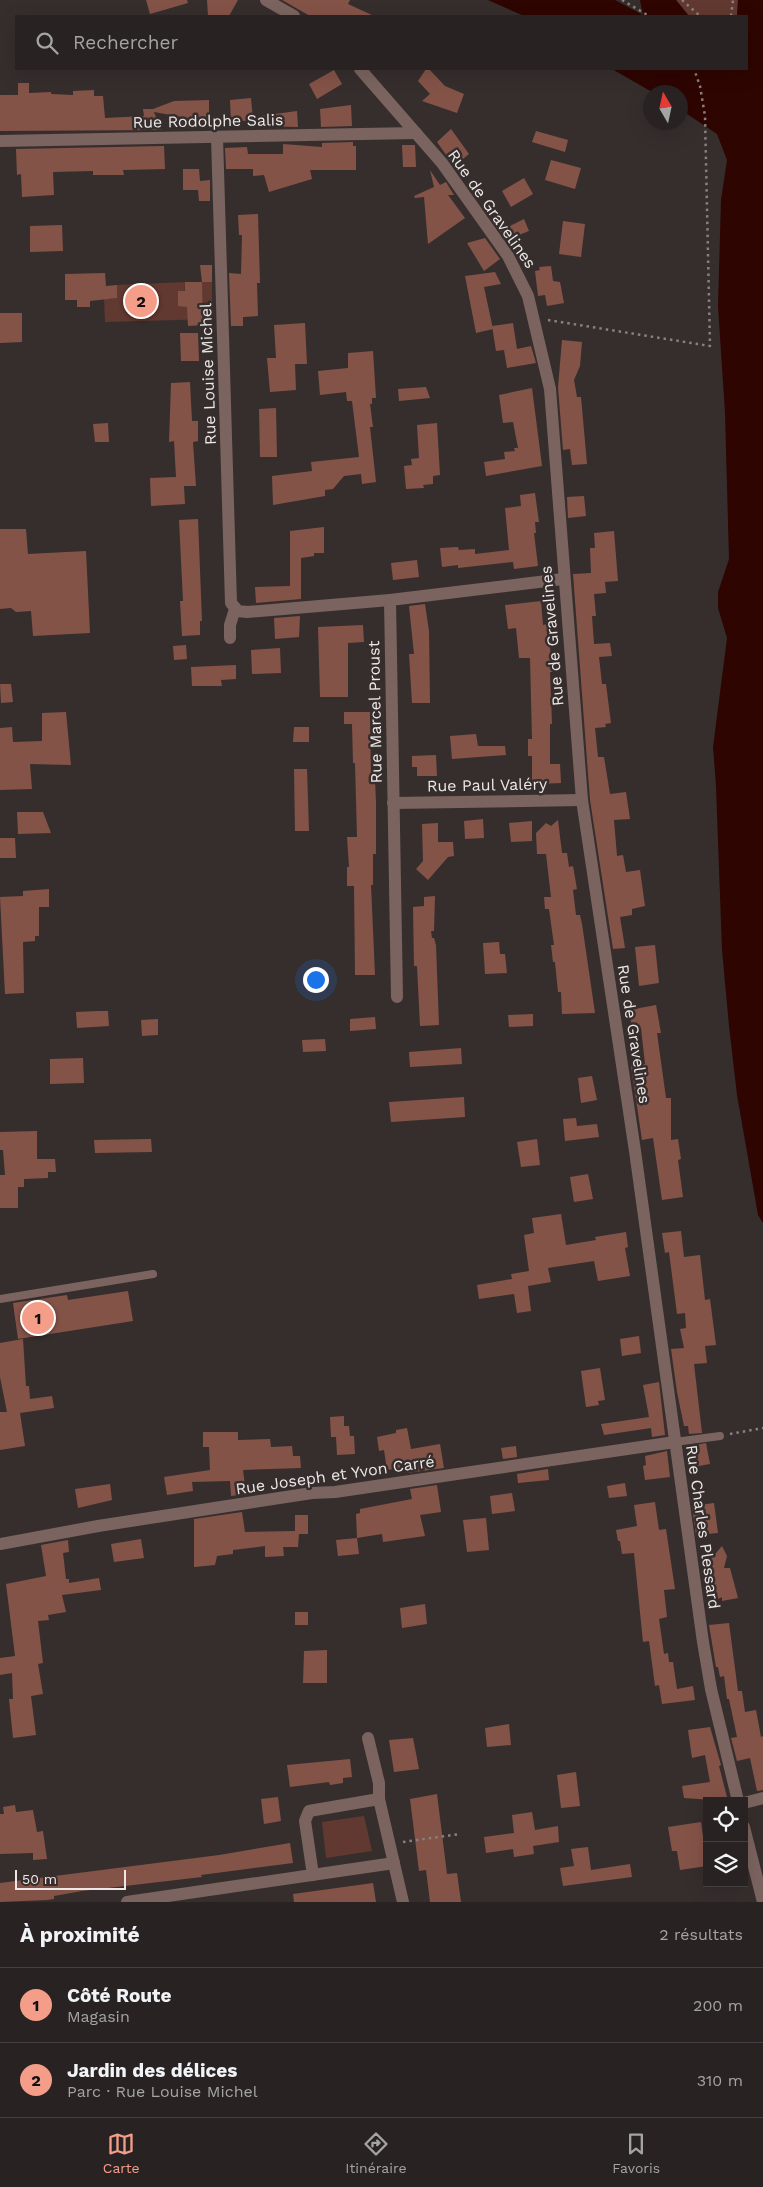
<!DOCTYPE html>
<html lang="fr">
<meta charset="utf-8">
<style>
:root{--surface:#282222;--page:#302a2a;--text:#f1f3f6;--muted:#a5a4a5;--line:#443f40;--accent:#f49e8a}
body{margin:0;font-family:"Work Sans",sans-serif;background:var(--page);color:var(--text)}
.controls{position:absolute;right:15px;bottom:15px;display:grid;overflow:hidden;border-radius:0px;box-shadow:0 5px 20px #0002}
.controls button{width:45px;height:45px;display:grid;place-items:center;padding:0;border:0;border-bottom:1px solid var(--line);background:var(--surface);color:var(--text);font:25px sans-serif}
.compass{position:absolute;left:643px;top:85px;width:45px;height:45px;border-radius:50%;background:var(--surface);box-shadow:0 5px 20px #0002;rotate:351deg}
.scale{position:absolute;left:15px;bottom:12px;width:111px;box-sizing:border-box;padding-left:5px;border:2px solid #ede8e7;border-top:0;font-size:14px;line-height:18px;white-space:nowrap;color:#ede8e7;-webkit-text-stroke:4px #362e2d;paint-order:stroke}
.you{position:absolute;left:315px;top:979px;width:18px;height:18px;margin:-12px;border:4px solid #fff;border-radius:50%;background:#1a73e8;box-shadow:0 0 0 8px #1a73e833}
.badge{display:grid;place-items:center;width:32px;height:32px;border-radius:50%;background:var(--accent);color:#111;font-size:16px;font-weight:700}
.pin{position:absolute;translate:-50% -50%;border:2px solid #fff;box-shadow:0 1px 5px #0006}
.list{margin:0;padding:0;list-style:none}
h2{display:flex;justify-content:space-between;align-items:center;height:65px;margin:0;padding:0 20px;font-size:21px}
h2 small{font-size:16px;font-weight:400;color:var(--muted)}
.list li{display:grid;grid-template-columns:32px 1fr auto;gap:15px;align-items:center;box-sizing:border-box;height:75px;padding:0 20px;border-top:1px solid var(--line)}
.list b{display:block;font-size:19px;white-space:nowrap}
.list p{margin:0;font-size:16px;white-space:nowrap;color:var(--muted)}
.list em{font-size:16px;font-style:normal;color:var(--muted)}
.icon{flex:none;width:28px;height:28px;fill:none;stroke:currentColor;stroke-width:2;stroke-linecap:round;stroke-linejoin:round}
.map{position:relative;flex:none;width:763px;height:1902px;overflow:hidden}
.search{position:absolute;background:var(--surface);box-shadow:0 5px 20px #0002;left:15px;right:15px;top:15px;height:55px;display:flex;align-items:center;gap:12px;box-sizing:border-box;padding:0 18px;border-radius:0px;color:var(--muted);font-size:19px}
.sheet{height:215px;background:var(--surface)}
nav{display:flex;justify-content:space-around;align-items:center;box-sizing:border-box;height:70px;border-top:1px solid var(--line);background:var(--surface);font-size:14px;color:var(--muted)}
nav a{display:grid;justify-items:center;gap:2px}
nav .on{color:var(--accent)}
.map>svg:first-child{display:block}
</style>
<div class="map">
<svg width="763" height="1902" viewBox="0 0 763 1902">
<rect width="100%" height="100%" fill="#362e2d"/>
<g fill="#613930">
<path d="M676 0H738L737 16H689Z"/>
<path d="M212 281V319L105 322 104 299 117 298V285L185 282 184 306 187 307 201 288V282Z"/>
<path d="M364 1816 372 1851 326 1858 322 1822Z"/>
</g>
<g fill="#2e0501">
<path d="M488 0H615L643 15 640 0H676L689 16H524Z"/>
<path d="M738 0H763V1223L758 1215 737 1095 729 1026 722 950 716 786 713 747 727 638 718 608V592L729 559 725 413 718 306 721 200 727 160 717 134 681 110 680 92H652L612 69H747V16H737Z"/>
</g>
<g fill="#845348">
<path d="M146 0H187L188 3 150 14Z"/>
<path d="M207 0H238L229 16H208Z"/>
<path d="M282 0H350L348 4 374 16H310Z"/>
<path d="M426 69H429L445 86 464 94 457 113 422 101 430 94 418 81Z"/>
<path d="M334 70 342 84 317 99 309 84Z"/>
<path d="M18 83H29V93L51 92V94L73 95V91L94 90V96H103L105 118 144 116 143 109H153L174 101 209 100V127L182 128V117L154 112 161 130 0 131V95H18Z"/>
<path d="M251 98 253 120 231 122 230 100Z"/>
<path d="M351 105 352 126 321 127 320 109Z"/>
<path d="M297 111 298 127 261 126 260 116Z"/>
<path d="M451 129 469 154 454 166 437 142Z"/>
<path d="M536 131 568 140 565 152 532 142Z"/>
<path d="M353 142V146H356V170H310L312 179 269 192 264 175 253 176V169H226L225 148 247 147 248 154H283V144L322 147V143Z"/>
<path d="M402 145H415L416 167H403Z"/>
<path d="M164 146 165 169 123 170 124 175H93V171L53 172 54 195 22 197 21 174 17 175 16 149Z"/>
<path d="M551 160 581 168 575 189 545 180Z"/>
<path d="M183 169H199L200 181 210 180V201H199L198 190H183Z"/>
<path d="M430 170 440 185 446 182 454 195H448L465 218 428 244 424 197 415 198 414 196 434 187Z"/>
<path d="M524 178 533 194 511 207 502 191Z"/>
<path d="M258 214 260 283H257L258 316 243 317V326H231L229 273 241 274 242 235H239L238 215Z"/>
<path d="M524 219 529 231 507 240 500 231Z"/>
<path d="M563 221 585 224 581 257 559 254Z"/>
<path d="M62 225 63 251 30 252V226Z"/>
<path d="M485 238 500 259 484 271 467 243Z"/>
<path d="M200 265H212V282H202L203 325 188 326 187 307 178 306V291H185V282H202Z"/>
<path d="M551 266 553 281 560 282 564 303 547 306 545 295 538 296 535 271 540 270 539 267Z"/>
<path d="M495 272 501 284 484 287 493 329 476 333 465 276Z"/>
<path d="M105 273 106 286 117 285V298L90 301V307H77V300H65V274Z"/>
<path d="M0 313H22V342L0 343Z"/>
<path d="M305 323 307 364H295L296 390 270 392 267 358H276L274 325Z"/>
<path d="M513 323 517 349 531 346 536 363 507 368 504 350 496 351 492 326Z"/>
<path d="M180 333H198L199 361H181Z"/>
<path d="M562 340 582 342 580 366 574 380 577 397H581L587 464 572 465 570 449 563 450 558 387Z"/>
<path d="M373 351 376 398H372V404H370L373 427H370L376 482 362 484 361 474 344 476 333 489 325 490V496L273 505 272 476 312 471 311 462 359 457 352 401H347L346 392 320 395 318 371 348 368V353Z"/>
<path d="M190 382 192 421H198V441L193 442 196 486H184L185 504 151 506 150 478 176 477 174 441 169 442 171 383Z"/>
<path d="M426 387 430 398 399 401 398 389Z"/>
<path d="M532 388 542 466 486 476 484 462 505 459 504 452 515 451 514 448H518L513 422 503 423 499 395Z"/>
<path d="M276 408 277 457H260L259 409Z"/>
<path d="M108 423 109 442H95L93 424Z"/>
<path d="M437 423 440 475 433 476V484L423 485 424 488 406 489 404 466 412 465 411 459 419 458 417 425Z"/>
<path d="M535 493 539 522H535L536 533H534L538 566 514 569 513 562 458 568V565L442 567 440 548 458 547 459 550 475 549V554L509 550 505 508 521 506 520 495Z"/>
<path d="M584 496 586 516 568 518 567 497Z"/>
<path d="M198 519 202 621H200V635L182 636 180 601H183L179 520Z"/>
<path d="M324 527V553H314V556L301 558V599L256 603 255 587 290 586V531Z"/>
<path d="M0 529H26L28 554 86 551 90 633 33 636 31 611 16 612 11 608 0 609Z"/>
<path d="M614 531 618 581 605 582 606 593 594 594 596 616H592L594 644 610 643 612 656 599 657 602 684H606L611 723 605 724 606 727 595 728 598 757H604L610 794 626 792 630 819 614 820 617 856 623 855 626 872 640 870 645 906 632 909V915L620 917 625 948 613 949 590 800 573 574 591 573 590 548H595L594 533Z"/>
<path d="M417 560 419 577 393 580 391 563Z"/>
<path d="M541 601 543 625 547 624 553 672H550L552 724H550V764H560L561 783 539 784 532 783V756H528V739H532L530 658H519L516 628 508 629 505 605Z"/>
<path d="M425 604 429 631 430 703H412L409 654H414L409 606Z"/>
<path d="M300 616 299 637 275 639 274 618Z"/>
<path d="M363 625 364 642 348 643V697H320L318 627Z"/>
<path d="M186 645 187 659 174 660 173 646Z"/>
<path d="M280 648 281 673 252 674 251 650Z"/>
<path d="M236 665V679L221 680 222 686H192L191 667Z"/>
<path d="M0 684H11L13 702 1 703Z"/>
<path d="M66 712 71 765 30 764 32 789 0 790V728L12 727 13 742 42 741V713Z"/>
<path d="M344 712H370L371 780H375L376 802V854H373V885H371L375 975H355L354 886H347V867H349L347 837H357L355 763H353L352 724H344Z"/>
<path d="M294 727H309V742H293Z"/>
<path d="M476 734 478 746H505L506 755 452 759 450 736Z"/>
<path d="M436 755 437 776H417V767H412V756Z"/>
<path d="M294 769H307L309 831H295Z"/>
<path d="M17 812H43L51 833 18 834Z"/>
<path d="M483 819 484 838 465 839 464 821Z"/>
<path d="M558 820 562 853H567L569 867 573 866 577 889 573 890 576 915H580L582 924 595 1013 562 1014 561 992H558L555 962H553L551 945H554L549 909H545L544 897H551L546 854H537L536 833 546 823 551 826Z"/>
<path d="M532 821V841L511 842 509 823Z"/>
<path d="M438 823V842H453L454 856 448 857 428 880 416 869 423 861 422 824Z"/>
<path d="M0 838H15L16 858H0Z"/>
<path d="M49 889V907H39V936H35V941L23 942 24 993 5 994 0 897 23 896V891Z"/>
<path d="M435 896 434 931H431L432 938H434L436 945 439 1025 420 1026 417 966H414L413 907 424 906V897Z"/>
<path d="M499 942 500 954H505L507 973 485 974 483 943Z"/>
<path d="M655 945 659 983 639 986 635 947Z"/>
<path d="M656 1005 661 1033H657L666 1098H671V1140L678 1139 681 1159 678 1160 683 1197 662 1200 653 1138 642 1140 631 1066 645 1064 641 1028 632 1029 629 1010Z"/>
<path d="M98 1011H108L109 1026 77 1028 76 1012Z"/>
<path d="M533 1014V1026L509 1027 508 1015Z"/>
<path d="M375 1017 376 1029 350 1031V1019Z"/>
<path d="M158 1019V1035L142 1036 141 1020Z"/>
<path d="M325 1039 326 1051 303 1052 302 1040Z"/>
<path d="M461 1048 462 1064 410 1067 409 1052Z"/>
<path d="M83 1058 84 1083 50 1084V1059Z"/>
<path d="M592 1076 597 1100 581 1103 578 1078Z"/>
<path d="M464 1097 465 1117 391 1122 389 1102Z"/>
<path d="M576 1118 577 1126 597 1124 599 1137 565 1141 563 1119Z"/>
<path d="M37 1131V1159H55L56 1172H48V1178L24 1179V1187H18V1208H0V1175H5L3 1150H0V1132Z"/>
<path d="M151 1139 152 1152 95 1153 94 1140Z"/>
<path d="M537 1139 540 1165 521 1167 517 1142Z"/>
<path d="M588 1174 593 1199 574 1202 570 1177Z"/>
<path d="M561 1214 566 1245 596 1240 595 1237 626 1232 628 1247 625 1248 630 1276 598 1281 594 1261 548 1268 551 1282 528 1286 531 1311 517 1313 514 1294 479 1299 477 1285 512 1279 511 1274 529 1271 524 1235 534 1233 532 1218Z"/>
<path d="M681 1231 684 1257 700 1255 705 1300 710 1299 716 1345 705 1346 707 1363 694 1364 702 1433 689 1434 688 1426H684L677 1392 671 1349 684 1348 680 1329 686 1328 685 1313 677 1314 669 1252 665 1253 662 1233Z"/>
<path d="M128 1291 133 1321 18 1339 13 1303 67 1295 68 1300Z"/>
<path d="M639 1336 641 1353 622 1356 620 1339Z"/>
<path d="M23 1339 26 1386H29L30 1399 52 1396 54 1408 20 1413 25 1446 0 1450V1412H7L0 1377V1343Z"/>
<path d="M600 1368 605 1400 598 1401 599 1405 586 1407 581 1371Z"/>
<path d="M659 1382 665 1435 652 1437 651 1428 604 1435 601 1424 649 1417 643 1385Z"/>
<path d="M344 1416V1426H349L350 1436H354L355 1454 337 1455 336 1437H331L330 1417Z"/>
<path d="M407 1428 411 1449 440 1444 444 1468 407 1473 406 1467 387 1470 384 1450 379 1451 377 1437 396 1433V1430Z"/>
<path d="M203 1432H238V1440L270 1439 271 1447 292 1446 293 1456H300L301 1468 243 1470 246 1494 231 1496 230 1481 192 1482 193 1491 167 1495 164 1477 210 1470 209 1447H203Z"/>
<path d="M706 1443 710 1464 693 1467 690 1446Z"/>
<path d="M516 1446 517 1457 503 1459 501 1448Z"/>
<path d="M667 1451 670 1477 645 1480 643 1466 646 1465 645 1456Z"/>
<path d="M548 1469 549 1480 518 1483 517 1474Z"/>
<path d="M625 1483 627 1496 609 1498 607 1486Z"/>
<path d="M110 1484 112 1500 78 1508 75 1489Z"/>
<path d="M437 1485 441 1512 420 1515 425 1536 383 1542 382 1534 357 1538 356 1514 360 1513V1509L412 1499 410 1489Z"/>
<path d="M512 1493 515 1511 492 1514 490 1496Z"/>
<path d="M655 1502 659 1530 666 1529 675 1589 664 1590 667 1617 659 1619 664 1654 668 1653 669 1662H673L677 1689 693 1686 695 1700 662 1704 659 1685 655 1686 649 1641 643 1642 634 1553 622 1554 620 1541H618L616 1530 637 1526 634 1505Z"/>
<path d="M714 1503 718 1533 696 1535 692 1506Z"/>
<path d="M242 1512 245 1532 295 1531V1515H308V1534H299L298 1547H283L284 1556 265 1557V1546L233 1550V1554L217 1556 215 1565 194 1567V1519Z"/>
<path d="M486 1518 489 1550 467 1552 463 1520Z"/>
<path d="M357 1538 359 1554 338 1556 336 1540Z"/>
<path d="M141 1539 144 1558 114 1562 111 1544Z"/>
<path d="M68 1540 69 1552 63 1553 66 1579H69V1583L99 1578 101 1590 62 1595 66 1612 48 1615 49 1620 38 1621 43 1663 38 1664 43 1694 31 1696 36 1735 13 1738 9 1699H13L12 1673 0 1675V1658L15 1656 6 1584 46 1576 41 1545Z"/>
<path d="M722 1546 727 1556 724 1568H730L738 1598 722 1601V1597L716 1600 710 1560Z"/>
<path d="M425 1604 427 1624 402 1628 400 1608Z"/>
<rect x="295" y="1612" width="13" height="13"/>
<path d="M729 1623 738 1691H742L745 1712 756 1710 761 1737 763 1736V1790L757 1791 750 1758 737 1761 731 1738 737 1737 729 1699H727L724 1676 720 1677 718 1667H716L709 1625Z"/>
<path d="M327 1650V1683H303L304 1651Z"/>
<path d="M509 1724 511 1745 487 1747 485 1728Z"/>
<path d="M710 1727 721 1765 719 1766 728 1801 684 1798 682 1786 710 1782 705 1755 692 1758 688 1730Z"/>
<path d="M413 1738 419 1769 394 1772 389 1740Z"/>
<path d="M350 1759 352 1777 343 1778V1783L330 1785 329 1782 290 1787 287 1765Z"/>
<path d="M576 1772 580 1806 561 1808 557 1775Z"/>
<path d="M437 1794 447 1874 457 1873 461 1902H430L426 1870 419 1871 410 1799Z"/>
<path d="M278 1797 281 1821 264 1824 261 1799Z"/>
<path d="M15 1805 16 1812 33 1810 37 1832 43 1831 47 1859 33 1860V1853L0 1854V1814H4L3 1807Z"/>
<path d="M532 1812 535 1830 558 1826 559 1842 533 1846 534 1854 514 1857 513 1849 486 1853 484 1837 514 1833 512 1815Z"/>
<path d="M701 1822 707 1866 680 1870 677 1851H672L668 1827Z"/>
<path d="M290 1843 293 1863 201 1875 202 1877 82 1891 54 1896V1899L47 1900 0 1902V1883L219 1855Z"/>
<path d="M588 1847 591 1870 630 1864 632 1877 563 1886 560 1868 574 1866 571 1849Z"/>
<path d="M373 1883 376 1902H294L293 1894Z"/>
</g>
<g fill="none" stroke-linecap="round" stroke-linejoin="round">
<g stroke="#888180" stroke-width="2.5" stroke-dasharray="2.5 4" stroke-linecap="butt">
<path d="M622 0 649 16"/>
<path d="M682 0 700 16"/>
<path d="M731 16 733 0"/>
<path d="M548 320 710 346 705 116 700 86 694 69"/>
<path d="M730 1434 763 1428"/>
<path d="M403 1842 460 1834"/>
</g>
<g stroke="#7b645f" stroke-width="8">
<path d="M0 1299 153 1274"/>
<path d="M675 1442 720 1436"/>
</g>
<g stroke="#7b645f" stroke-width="12">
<path d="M266 0 294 16"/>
<path d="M360 69 442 163 508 256 528 296 550 389 582 800 635 1151 703 1642 711 1689 738 1801"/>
<path d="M217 137 231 603 238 611 247 612 390 600"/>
<path d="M0 141 416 133"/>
<path d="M230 638V625L235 609"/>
<path d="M393 803 582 800"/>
<path d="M397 997 390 600 563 579"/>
<path d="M0 1544 98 1526 312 1493 335 1492 675 1442"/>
<path d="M368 1738 379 1783V1799L403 1902"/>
<path d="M744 1803 763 1798"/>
<path d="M744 1827 763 1902"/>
<path d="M313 1875 305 1821 309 1811 379 1799"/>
<path d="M127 1902 394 1863"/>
</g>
</g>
<g text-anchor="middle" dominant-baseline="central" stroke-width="5" stroke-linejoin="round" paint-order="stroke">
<g font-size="16" fill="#ede8e7" stroke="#362e2d">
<text transform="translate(208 121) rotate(-1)">Rue Rodolphe Salis</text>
<text transform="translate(492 209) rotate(55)">Rue de Gravelines</text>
<text transform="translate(208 374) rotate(-92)">Rue Louise Michel</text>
<text transform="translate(552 636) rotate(-95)">Rue de Gravelines</text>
<text transform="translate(375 712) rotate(-91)">Rue Marcel Proust</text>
<text transform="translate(487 785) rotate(-1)">Rue Paul Valéry</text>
<text transform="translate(634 1034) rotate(81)">Rue de Gravelines</text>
<text transform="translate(335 1475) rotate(-8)">Rue Joseph et Yvon Carré</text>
<text transform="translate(703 1527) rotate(82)">Rue Charles Plessard</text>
</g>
</g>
</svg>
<div class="controls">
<button><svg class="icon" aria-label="locate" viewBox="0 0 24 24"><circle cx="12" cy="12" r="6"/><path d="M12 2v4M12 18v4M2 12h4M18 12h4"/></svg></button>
<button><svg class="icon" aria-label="layers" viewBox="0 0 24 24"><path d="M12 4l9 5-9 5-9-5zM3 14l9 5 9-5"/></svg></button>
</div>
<svg class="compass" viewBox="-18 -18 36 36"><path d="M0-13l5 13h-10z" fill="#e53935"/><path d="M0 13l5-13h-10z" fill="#a5a4a5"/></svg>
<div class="scale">50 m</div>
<div class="you"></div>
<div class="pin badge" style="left:38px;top:1318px">1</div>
<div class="pin badge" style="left:141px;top:301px">2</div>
<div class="search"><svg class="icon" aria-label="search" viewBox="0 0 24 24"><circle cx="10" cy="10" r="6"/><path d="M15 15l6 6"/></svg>Rechercher</div>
</div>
<section class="sheet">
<h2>À proximité<small>2 résultats</small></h2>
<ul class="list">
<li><span class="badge">1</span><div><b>Côté Route</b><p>Magasin</p></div><em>200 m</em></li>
<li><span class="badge">2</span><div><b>Jardin des délices</b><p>Parc · Rue Louise Michel</p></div><em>310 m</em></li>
</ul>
</section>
<nav>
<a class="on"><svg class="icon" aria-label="map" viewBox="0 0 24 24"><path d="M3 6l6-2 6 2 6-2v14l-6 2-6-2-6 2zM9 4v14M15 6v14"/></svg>Carte</a>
<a><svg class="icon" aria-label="directions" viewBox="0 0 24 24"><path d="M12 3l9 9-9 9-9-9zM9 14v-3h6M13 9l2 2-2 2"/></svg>Itinéraire</a>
<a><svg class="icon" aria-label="saved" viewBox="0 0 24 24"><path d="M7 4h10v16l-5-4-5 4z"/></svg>Favoris</a>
</nav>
